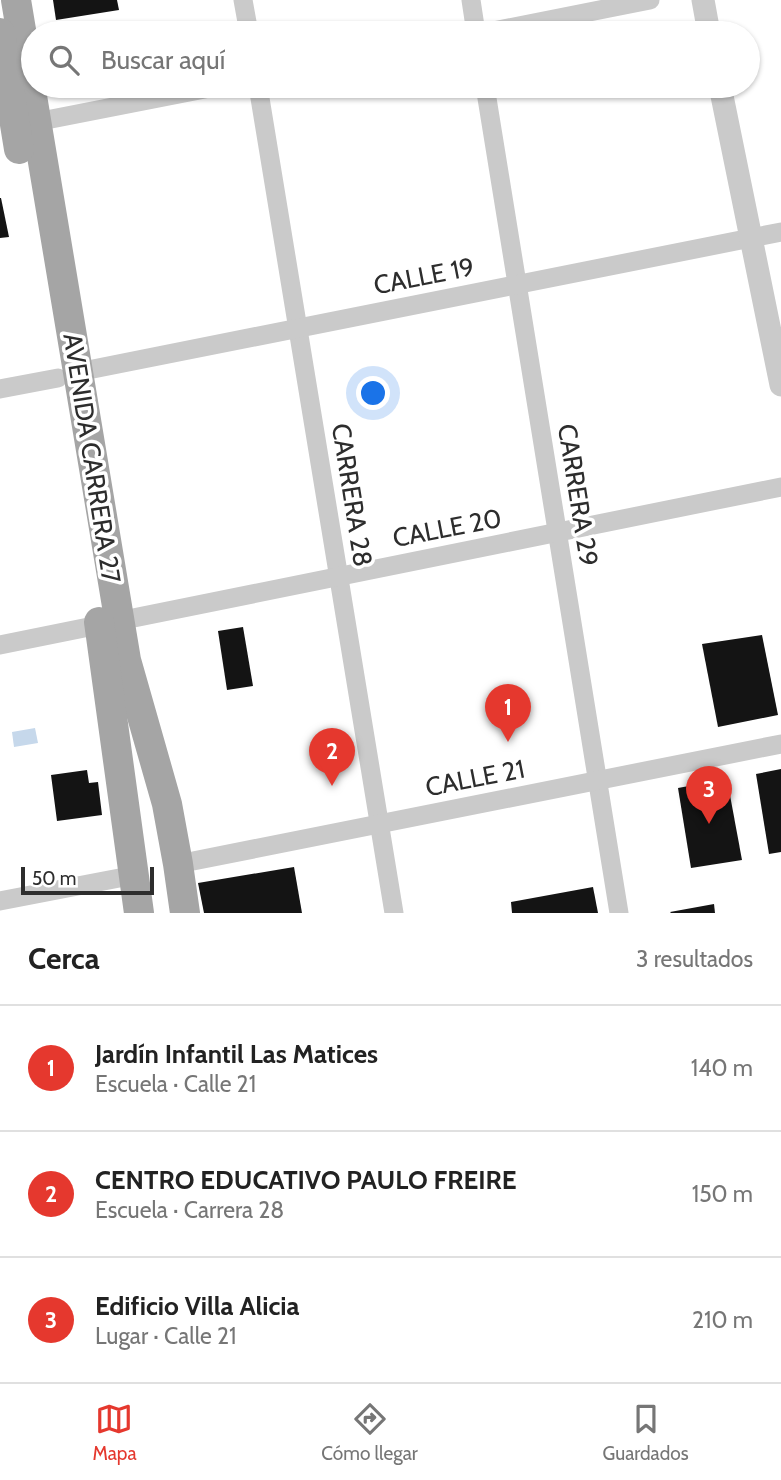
<!DOCTYPE html>
<html lang="es">
<meta charset="utf-8">
<style>
:root{--surface:#fff;--page:#f6f6f6;--text:#222;--muted:#767676;--line:#e0e0e0;--accent:#e5382e}
body{margin:0;font-family:Cabin,sans-serif;background:var(--page);color:var(--text)}
.scale{position:absolute;left:21px;bottom:18px;width:133px;box-sizing:border-box;padding-left:7px;border:4px solid #2d2d2d;border-top:0;font-size:19px;line-height:24px;white-space:nowrap;color:#2d2d2d;-webkit-text-stroke:5px #fff;paint-order:stroke}
.you{position:absolute;left:374px;top:394px;width:24px;height:24px;margin:-18px;border:5px solid #fff;border-radius:50%;background:#1a73e8;box-shadow:0 0 0 10px #1a73e833}
.badge{display:grid;place-items:center;width:46px;height:46px;border-radius:50%;background:var(--accent);color:#fff;font-size:23px;font-weight:700}
.pin{position:absolute;translate:-50% -58px;filter:drop-shadow(0 2px 4px #0008)}
.pin::after{content:'';position:absolute;top:37px;width:24px;height:21px;background:inherit;clip-path:polygon(0 0,100% 0,50% 100%)}
.list{margin:0;padding:0;list-style:none}
h2{display:flex;justify-content:space-between;align-items:center;height:91px;margin:0;padding:0 28px;font-size:30px}
h2 small{font-size:23px;font-weight:400;color:var(--muted)}
.list li{display:grid;grid-template-columns:46px 1fr auto;gap:21px;align-items:center;box-sizing:border-box;height:126px;padding:0 28px;border-top:2px solid var(--line)}
.list b{display:block;font-size:26px;white-space:nowrap}
.list p{margin:0;font-size:23px;white-space:nowrap;color:var(--muted)}
.list em{font-size:23px;font-style:normal;color:var(--muted)}
.icon{flex:none;width:38px;height:38px;fill:none;stroke:currentColor;stroke-width:2;stroke-linecap:round;stroke-linejoin:round}
.map{position:relative;flex:none;width:781px;height:913px;overflow:hidden}
.search{position:absolute;background:var(--surface);box-shadow:0 2px 5px #0004;left:21px;right:21px;top:21px;height:77px;display:flex;align-items:center;gap:18px;box-sizing:border-box;padding:0 24px;border-radius:38px;color:var(--muted);font-size:26px}
.sheet{height:469px;background:var(--surface)}
nav{display:flex;justify-content:space-around;align-items:center;box-sizing:border-box;height:98px;border-top:2px solid var(--line);background:var(--surface);font-size:19px;color:var(--muted)}
nav a{display:grid;justify-items:center;gap:4px}
nav .on{color:var(--accent)}
.map>svg:first-child{display:block}
</style>
<div class="map">
<svg width="781" height="913" viewBox="0 0 781 913">
<rect width="100%" height="100%" fill="#fff"/>
<path fill="#c6d8eb" d="M35 728 38 743 14 747 12 732Z"/>
<g fill="#141414">
<path d="M53 0H117L119 10 56 20Z"/>
<path d="M0 198H1L9 237 0 238Z"/>
<path d="M243 627 253 686 227 690 218 631Z"/>
<path d="M762 635 778 715 718 727 702 644Z"/>
<path d="M781 769V852L769 854 756 774Z"/>
<path d="M87 770 89 783 98 782 102 815 57 821 51 775Z"/>
<path d="M727 779 742 860 691 868 678 788Z"/>
<path d="M294 867 302 913H204L198 883Z"/>
<path d="M593 887 598 913H512L511 902Z"/>
<path d="M714 904 715 913H671L670 912Z"/>
</g>
<g fill="none" stroke-linecap="round" stroke-linejoin="round">
<g stroke="#cacaca" stroke-width="19">
<path d="M243 0 249 33"/>
<path d="M471 0 476 33"/>
<path d="M483 33 650 0"/>
<path d="M258 86 394 913"/>
<path d="M485 86 619 913"/>
<path d="M36 122 220 86"/>
<path d="M78 372 781 232"/>
<path d="M0 389 58 378"/>
<path d="M0 645 781 487"/>
<path d="M178 864 781 744"/>
<path d="M0 901 135 875"/>
</g>
<g stroke="#cacaca" stroke-width="23">
<path d="M703 0 709 33"/>
<path d="M720 86 781 385"/>
</g>
<g stroke="#a5a5a5" stroke-width="30">
<path d="M16 0 126 660 167 804 178 864 185 913"/>
<path d="M0 33 19 149"/>
<path d="M99 622 139 913"/>
</g>
</g>
<g text-anchor="middle" dominant-baseline="central" stroke-width="7" stroke-linejoin="round" paint-order="stroke">
<g font-size="26" fill="#2d2d2d" stroke="#fff">
<text transform="translate(424 276) rotate(-11)">CALLE 19</text>
<text transform="translate(92 458) rotate(81)">AVENIDA CARRERA 27</text>
<text transform="translate(352 495) rotate(81)">CARRERA 28</text>
<text transform="translate(578 495) rotate(81)">CARRERA 29</text>
<text transform="translate(447 528) rotate(-11)">CALLE 20</text>
<text transform="translate(475 778) rotate(-11)">CALLE 21</text>
</g>
</g>
</svg>
<div class="scale">50 m</div>
<div class="you"></div>
<div class="pin badge" style="left:508px;top:742px">1</div>
<div class="pin badge" style="left:332px;top:786px">2</div>
<div class="pin badge" style="left:709px;top:824px">3</div>
<div class="search"><svg class="icon" aria-label="search" viewBox="0 0 24 24"><circle cx="10" cy="10" r="6"/><path d="M15 15l6 6"/></svg>Buscar aquí</div>
</div>
<section class="sheet">
<h2>Cerca<small>3 resultados</small></h2>
<ul class="list">
<li><span class="badge">1</span><div><b>Jardín Infantil Las Matices</b><p>Escuela · Calle 21</p></div><em>140 m</em></li>
<li><span class="badge">2</span><div><b>CENTRO EDUCATIVO PAULO FREIRE</b><p>Escuela · Carrera 28</p></div><em>150 m</em></li>
<li><span class="badge">3</span><div><b>Edificio Villa Alicia</b><p>Lugar · Calle 21</p></div><em>210 m</em></li>
</ul>
</section>
<nav>
<a class="on"><svg class="icon" aria-label="map" viewBox="0 0 24 24"><path d="M3 6l6-2 6 2 6-2v14l-6 2-6-2-6 2zM9 4v14M15 6v14"/></svg>Mapa</a>
<a><svg class="icon" aria-label="directions" viewBox="0 0 24 24"><path d="M12 3l9 9-9 9-9-9zM9 14v-3h6M13 9l2 2-2 2"/></svg>Cómo llegar</a>
<a><svg class="icon" aria-label="saved" viewBox="0 0 24 24"><path d="M7 4h10v16l-5-4-5 4z"/></svg>Guardados</a>
</nav>
